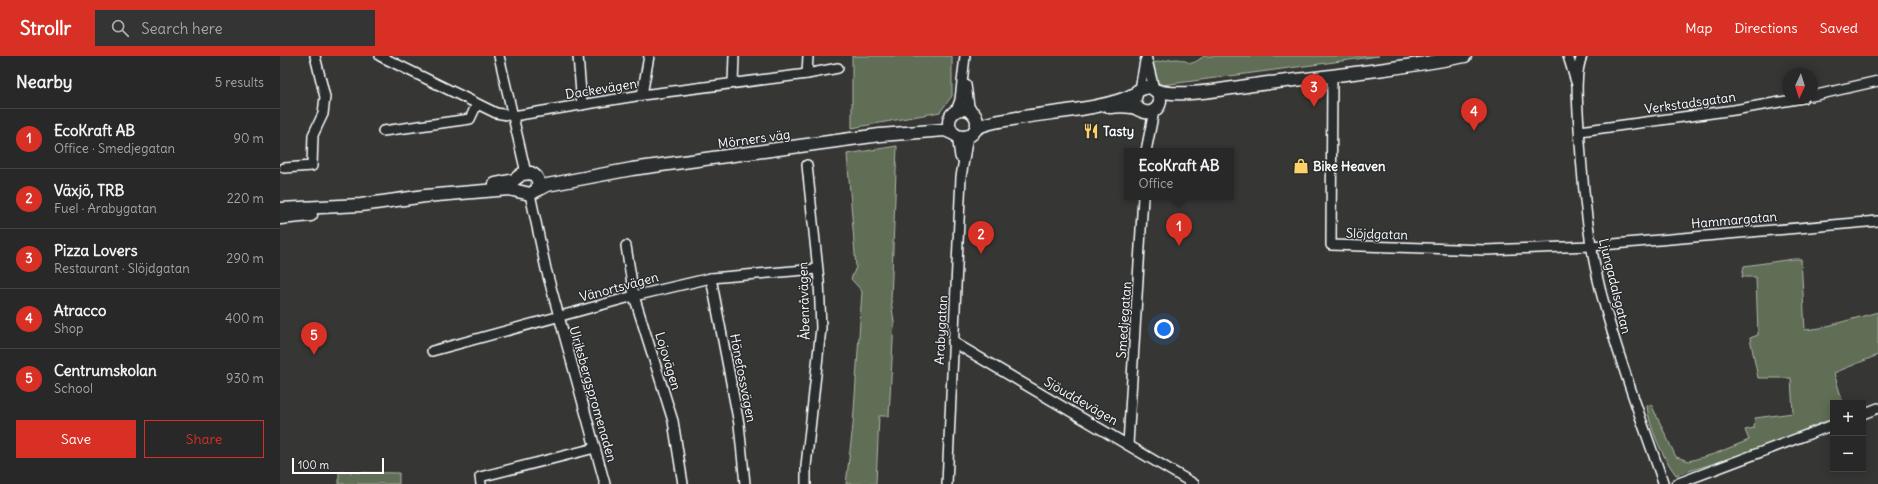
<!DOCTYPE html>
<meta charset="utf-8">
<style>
:root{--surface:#282828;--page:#343434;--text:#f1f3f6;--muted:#a5a6a8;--line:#444445;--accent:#d93025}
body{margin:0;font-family:Delius,sans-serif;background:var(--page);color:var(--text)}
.controls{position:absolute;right:12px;bottom:12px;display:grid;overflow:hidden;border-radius:0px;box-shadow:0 2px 10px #0003}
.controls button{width:36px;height:36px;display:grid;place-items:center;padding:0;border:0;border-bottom:1px solid var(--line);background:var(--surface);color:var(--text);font:20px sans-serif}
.compass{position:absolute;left:1502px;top:12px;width:36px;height:36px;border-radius:50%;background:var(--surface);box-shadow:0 2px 10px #0003;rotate:184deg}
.scale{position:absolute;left:12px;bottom:10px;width:92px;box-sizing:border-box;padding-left:4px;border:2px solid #fff;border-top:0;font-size:11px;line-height:14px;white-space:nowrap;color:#fff;-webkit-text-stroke:3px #2a2d2e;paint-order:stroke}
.you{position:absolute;left:884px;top:273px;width:14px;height:14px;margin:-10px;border:3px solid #fff;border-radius:50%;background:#1a73e8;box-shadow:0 0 0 6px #1a73e833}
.badge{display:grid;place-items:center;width:26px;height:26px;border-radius:50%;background:var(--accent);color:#fff;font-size:13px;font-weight:700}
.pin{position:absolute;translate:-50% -33px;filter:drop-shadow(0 1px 2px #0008)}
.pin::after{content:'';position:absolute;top:21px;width:14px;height:12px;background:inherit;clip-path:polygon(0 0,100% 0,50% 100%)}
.popup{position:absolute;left:844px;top:92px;width:110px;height:52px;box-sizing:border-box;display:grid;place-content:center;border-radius:0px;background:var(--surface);filter:drop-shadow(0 1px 3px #0005);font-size:13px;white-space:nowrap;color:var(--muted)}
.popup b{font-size:15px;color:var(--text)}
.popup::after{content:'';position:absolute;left:50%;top:100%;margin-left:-8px;border:8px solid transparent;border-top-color:var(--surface)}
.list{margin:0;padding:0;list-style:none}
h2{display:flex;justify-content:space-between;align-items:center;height:52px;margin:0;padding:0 16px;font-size:17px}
h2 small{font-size:13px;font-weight:400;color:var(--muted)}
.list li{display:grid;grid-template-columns:26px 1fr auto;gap:12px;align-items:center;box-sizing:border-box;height:60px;padding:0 16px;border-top:1px solid var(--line)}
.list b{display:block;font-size:15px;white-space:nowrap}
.list p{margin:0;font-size:13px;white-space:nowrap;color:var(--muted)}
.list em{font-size:13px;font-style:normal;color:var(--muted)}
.actions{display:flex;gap:8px;padding:12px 16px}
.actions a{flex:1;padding:9px 0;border:1px solid var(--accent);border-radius:0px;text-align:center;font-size:14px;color:var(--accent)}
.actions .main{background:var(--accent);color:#fff}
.icon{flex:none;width:22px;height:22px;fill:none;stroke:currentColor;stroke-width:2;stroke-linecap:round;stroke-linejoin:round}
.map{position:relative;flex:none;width:1598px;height:428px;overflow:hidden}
header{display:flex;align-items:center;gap:24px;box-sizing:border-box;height:56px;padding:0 20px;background:var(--accent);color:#fff}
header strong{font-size:19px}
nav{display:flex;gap:22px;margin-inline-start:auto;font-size:14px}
.search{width:280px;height:36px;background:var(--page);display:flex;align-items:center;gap:10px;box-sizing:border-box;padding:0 14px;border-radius:0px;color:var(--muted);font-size:15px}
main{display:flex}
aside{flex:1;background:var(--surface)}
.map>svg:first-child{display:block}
</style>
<header>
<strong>Strollr</strong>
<div class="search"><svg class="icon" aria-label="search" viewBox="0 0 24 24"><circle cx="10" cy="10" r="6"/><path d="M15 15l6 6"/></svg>Search here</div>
<nav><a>Map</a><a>Directions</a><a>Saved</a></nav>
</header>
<main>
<aside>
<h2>Nearby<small>5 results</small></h2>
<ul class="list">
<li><span class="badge">1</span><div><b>EcoKraft AB</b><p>Office · Smedjegatan</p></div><em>90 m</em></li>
<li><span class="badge">2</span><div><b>Växjö, TRB</b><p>Fuel · Arabygatan</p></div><em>220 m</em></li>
<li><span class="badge">3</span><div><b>Pizza Lovers</b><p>Restaurant · Slöjdgatan</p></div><em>290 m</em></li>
<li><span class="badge">4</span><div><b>Atracco</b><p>Shop</p></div><em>400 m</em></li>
<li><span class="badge">5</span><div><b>Centrumskolan</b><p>School</p></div><em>930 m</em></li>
</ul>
<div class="actions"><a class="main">Save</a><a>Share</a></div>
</aside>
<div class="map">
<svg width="1598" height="428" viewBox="0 0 1598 428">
<rect width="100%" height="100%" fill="#363635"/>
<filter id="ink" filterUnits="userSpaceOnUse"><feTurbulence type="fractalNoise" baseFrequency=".025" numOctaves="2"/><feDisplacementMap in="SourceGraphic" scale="8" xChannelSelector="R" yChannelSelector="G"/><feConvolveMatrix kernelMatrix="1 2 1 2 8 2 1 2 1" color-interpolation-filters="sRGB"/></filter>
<g filter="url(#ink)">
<g fill="#616e55" stroke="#b0b6aa">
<path d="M572 0H672V40L660 56 572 72Z"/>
<path d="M924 0H1099L883 29 875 25 872 7C880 6 889 3 897 3 911 4 907 13 924 0Z"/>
<path d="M617 90 611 244 614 266 609 360H599L596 428H566L573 369 582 235 571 223 576 211 567 98Z"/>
<path d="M1513 203H1521L1525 274 1540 272 1598 256V299L1554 317 1563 347H1553V362L1474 395 1396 419C1383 402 1369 371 1367 350L1371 348 1396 401 1409 405 1434 398 1469 384 1465 374 1474 372 1475 362 1513 357 1511 322H1478L1470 282 1478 279 1476 221H1462L1464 210Z"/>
<path d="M59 416 119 417V428H59Z"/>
</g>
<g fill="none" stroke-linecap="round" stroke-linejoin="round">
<defs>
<g id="minor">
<path d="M100 0 216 57 233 60 362 39 527 18 558 12"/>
<path d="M219 0 246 117"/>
<path d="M298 0 302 49"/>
<path d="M866 0 874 33"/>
<path d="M1288 0 1296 26"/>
<path d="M1302 0C1294 18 1298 52 1299 72 1303 133 1308 192 1325 251 1341 310 1363 368 1383 426"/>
<path d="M527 18 528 0"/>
<path d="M1052 20 1051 189 1206 194 1311 190 1598 165"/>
<path d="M453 27 454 0"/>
<path d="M686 29 689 50 691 55"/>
<path d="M860 33 865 5"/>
<path d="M362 39 369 0"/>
<path d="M1532 40 1598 25"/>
<path d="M676 55 680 44 685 0"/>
<path d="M103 75 190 63 197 48"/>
<path d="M1300 75 1454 54 1523 42"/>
<path d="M677 79 680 101"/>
<path d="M866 95 874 55"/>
<path d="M4 112 32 110 33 79 43 58 45 41 35 0"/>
<path d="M250 138 266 213 325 428"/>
<path d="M346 190 354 240 393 365 403 428"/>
<path d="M431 222 459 368 465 428"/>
<path d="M673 286 914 428"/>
<path d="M152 295 354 240 431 222 537 213"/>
<path d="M1583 358 1598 352"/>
<path d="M848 388 863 141"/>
<path d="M201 428 200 421 315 392"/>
<path d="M526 428V410L541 272 539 224 527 109"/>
<path d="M667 428 681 121 688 80"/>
<path d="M1396 428 1553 369"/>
</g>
<g id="major">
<path d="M875 34C899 43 954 31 981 28 1049 20 1118 13 1185 0"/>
<path d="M830 51C837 50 845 50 852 51 860 53 865 59 873 55 886 48 879 32 867 31L857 35 854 46 859 54"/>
<circle cx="683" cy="67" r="14"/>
<path d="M697 72C707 66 721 65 732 63 768 56 824 54 855 38"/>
<path d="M215 128 234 124 242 118 251 117C257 120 260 125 257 133"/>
<path d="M0 153 81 149 145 140 229 133 250 138 267 129 352 113 600 79 665 74 674 78"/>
<path d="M0 162 31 159"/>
</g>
</defs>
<use href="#minor" stroke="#fff" stroke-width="12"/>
<use href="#major" stroke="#fff" stroke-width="15"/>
<use href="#minor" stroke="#2a2d2e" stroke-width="9"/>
<use href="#major" stroke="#2a2d2e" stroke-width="12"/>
</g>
</g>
<defs>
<symbol id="restaurant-bare" viewBox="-9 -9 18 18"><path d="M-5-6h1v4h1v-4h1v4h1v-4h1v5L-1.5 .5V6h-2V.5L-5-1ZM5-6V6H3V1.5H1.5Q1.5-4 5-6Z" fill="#ffd166" stroke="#2a2d2e" stroke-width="2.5" paint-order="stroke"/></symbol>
<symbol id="shop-bare" viewBox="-9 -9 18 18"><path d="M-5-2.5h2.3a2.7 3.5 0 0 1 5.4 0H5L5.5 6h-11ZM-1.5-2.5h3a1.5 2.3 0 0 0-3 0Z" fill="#ffd166" stroke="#2a2d2e" stroke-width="2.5" paint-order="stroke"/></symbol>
</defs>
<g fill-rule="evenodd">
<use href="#restaurant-bare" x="800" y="64" width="22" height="22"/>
<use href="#shop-bare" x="1010" y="99" width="22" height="22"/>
</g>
<g text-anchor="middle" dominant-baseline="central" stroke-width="3" stroke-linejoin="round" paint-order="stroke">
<g font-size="13" fill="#fff" stroke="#2a2d2e">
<text transform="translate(321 33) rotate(-9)">Dackevägen</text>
<text transform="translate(1410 47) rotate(-8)">Verkstadsgatan</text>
<text transform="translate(474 83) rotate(-8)">Mörners väg</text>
<text transform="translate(1454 164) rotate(-5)">Hammargatan</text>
<text transform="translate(1097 178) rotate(2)">Slöjdgatan</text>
<text transform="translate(1335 230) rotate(76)">Ljungadalsgatan</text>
<text transform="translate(339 231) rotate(-15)">Vänortsvägen</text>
<text transform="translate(524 245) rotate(-92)">Åbenråvägen</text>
<text transform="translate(844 264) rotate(-86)">Smedjegatan</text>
<text transform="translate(661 274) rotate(-87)">Arabygatan</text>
<text transform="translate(388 305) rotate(73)">Lojovägen</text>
<text transform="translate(463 322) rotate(79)">Hönefossvägen</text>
<text transform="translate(313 338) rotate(74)">Ulriksbergspromenaden</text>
<text transform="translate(801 345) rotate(30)">Sjöuddevägen</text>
</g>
<g font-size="13" font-weight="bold" fill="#fff" stroke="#2a2d2e" text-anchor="start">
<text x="823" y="75">Tasty</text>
<text x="1033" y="110">Bike Heaven</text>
</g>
</g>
</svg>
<div class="controls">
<button>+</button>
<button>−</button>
</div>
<svg class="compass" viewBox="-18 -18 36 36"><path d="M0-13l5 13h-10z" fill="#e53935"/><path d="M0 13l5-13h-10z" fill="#a5a6a8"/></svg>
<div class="scale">100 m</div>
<div class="you"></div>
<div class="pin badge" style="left:899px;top:190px">1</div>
<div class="popup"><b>EcoKraft AB</b>Office</div>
<div class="pin badge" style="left:701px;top:198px">2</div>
<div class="pin badge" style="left:1034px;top:51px">3</div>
<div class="pin badge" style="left:1194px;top:75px">4</div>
<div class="pin badge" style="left:34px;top:299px">5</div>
</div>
</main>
